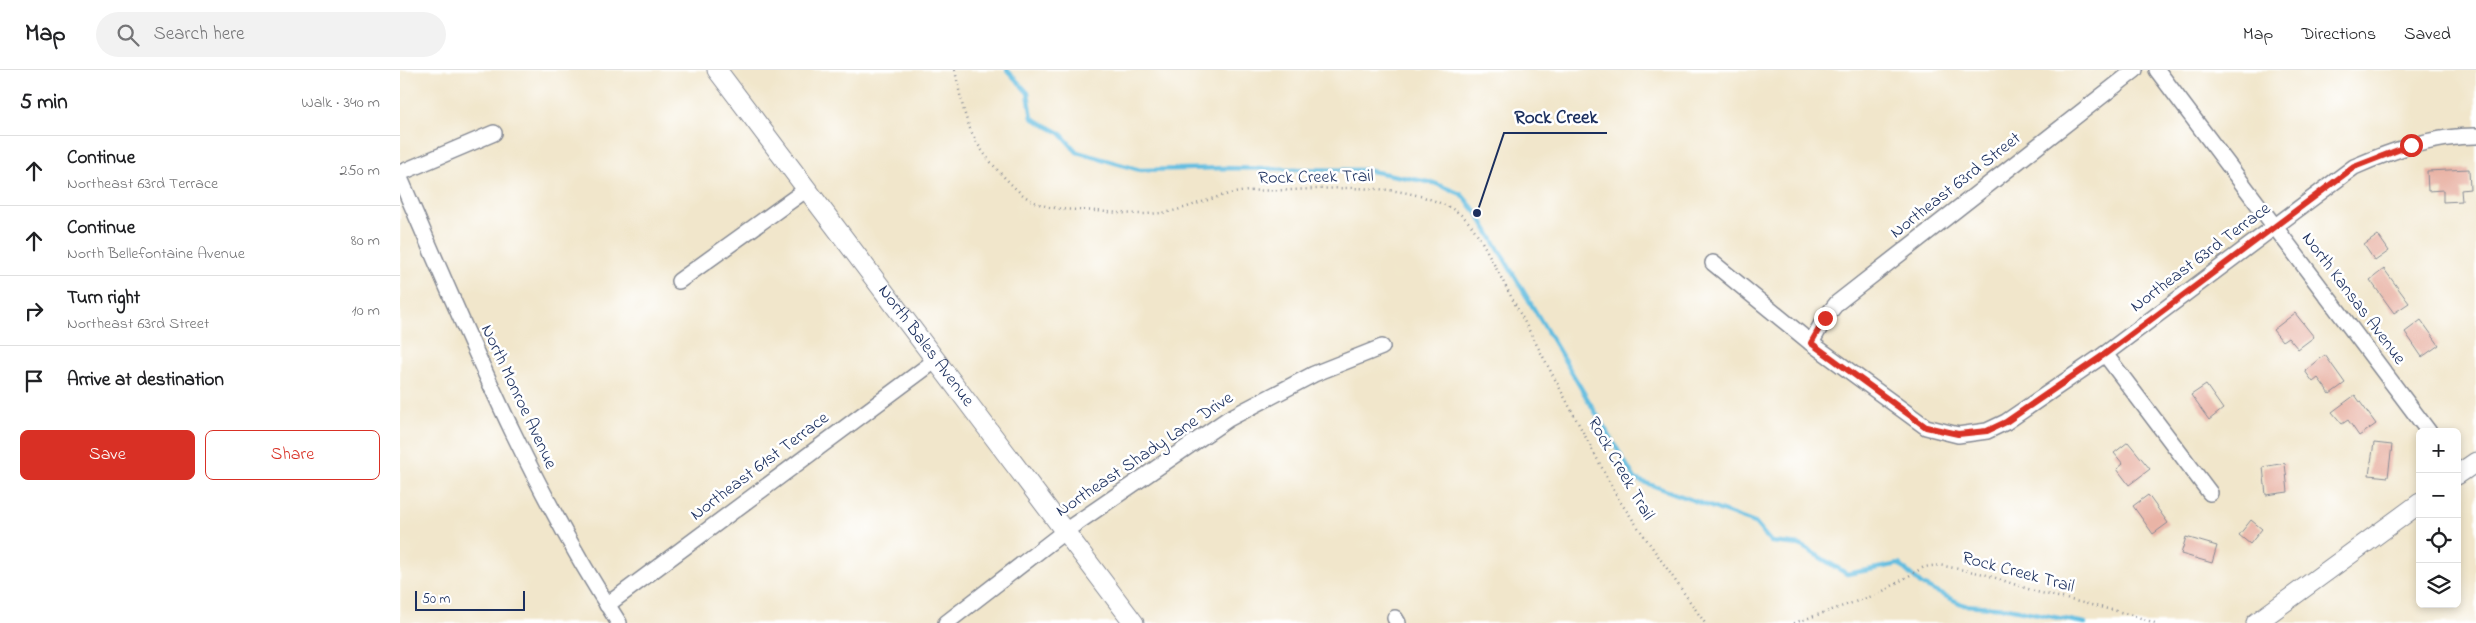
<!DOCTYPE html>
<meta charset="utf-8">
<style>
:root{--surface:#fff;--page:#f2f2f2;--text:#202124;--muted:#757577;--line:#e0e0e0;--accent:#d93025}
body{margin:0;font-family:"Indie Flower",sans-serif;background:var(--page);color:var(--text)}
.controls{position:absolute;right:15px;bottom:15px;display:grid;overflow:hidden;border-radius:8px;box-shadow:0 2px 8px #0003}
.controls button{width:45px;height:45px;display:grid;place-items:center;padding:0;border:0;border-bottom:1px solid var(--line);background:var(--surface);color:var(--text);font:25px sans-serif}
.scale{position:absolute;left:15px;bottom:12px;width:110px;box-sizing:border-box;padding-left:5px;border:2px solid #1b2f5e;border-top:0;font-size:14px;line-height:18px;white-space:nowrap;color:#1b2f5e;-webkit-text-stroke:4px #fff;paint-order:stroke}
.stop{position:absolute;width:15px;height:15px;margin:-11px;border:4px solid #d93025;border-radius:50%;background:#fff}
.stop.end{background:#d93025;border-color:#fff;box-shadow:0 1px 5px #0008}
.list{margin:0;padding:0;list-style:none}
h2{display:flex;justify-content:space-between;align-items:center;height:65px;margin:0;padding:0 20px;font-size:21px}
h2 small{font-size:16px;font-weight:400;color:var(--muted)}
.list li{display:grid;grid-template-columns:32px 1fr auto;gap:15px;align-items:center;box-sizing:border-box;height:70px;padding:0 20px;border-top:1px solid var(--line)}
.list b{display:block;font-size:19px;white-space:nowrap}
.list p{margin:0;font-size:16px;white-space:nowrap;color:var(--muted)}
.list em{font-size:16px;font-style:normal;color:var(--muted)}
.actions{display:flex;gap:10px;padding:15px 20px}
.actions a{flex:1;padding:11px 0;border:1px solid var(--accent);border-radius:8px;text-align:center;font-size:18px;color:var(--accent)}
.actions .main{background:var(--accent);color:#fff}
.icon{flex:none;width:28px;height:28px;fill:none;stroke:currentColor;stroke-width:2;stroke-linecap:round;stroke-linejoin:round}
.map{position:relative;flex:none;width:2076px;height:553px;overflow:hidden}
header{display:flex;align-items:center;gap:30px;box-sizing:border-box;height:70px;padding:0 25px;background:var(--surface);border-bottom:1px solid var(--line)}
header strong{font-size:24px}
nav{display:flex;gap:28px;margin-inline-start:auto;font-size:18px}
.search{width:350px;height:45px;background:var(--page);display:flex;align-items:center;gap:12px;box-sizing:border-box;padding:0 18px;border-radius:28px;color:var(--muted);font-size:19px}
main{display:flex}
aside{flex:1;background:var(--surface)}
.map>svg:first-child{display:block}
</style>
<header>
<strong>Map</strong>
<div class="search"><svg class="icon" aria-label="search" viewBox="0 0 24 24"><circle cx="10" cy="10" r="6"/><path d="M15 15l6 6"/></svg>Search here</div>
<nav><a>Map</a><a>Directions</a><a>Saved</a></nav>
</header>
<main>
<aside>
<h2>5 min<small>Walk · 340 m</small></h2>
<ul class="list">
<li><svg class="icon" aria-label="ahead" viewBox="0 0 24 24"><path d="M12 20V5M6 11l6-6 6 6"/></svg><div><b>Continue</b><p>Northeast 63rd Terrace</p></div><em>250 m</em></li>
<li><svg class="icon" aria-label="ahead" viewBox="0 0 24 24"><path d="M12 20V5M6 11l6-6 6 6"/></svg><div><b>Continue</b><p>North Bellefontaine Avenue</p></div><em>80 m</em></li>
<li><svg class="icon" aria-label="right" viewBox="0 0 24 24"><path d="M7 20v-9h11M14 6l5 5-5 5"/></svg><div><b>Turn right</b><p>Northeast 63rd Street</p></div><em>10 m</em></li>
<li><svg class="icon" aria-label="arrive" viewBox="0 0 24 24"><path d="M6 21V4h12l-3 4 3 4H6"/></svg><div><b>Arrive at destination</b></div></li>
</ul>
<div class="actions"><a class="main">Save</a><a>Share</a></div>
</aside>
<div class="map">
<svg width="2076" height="553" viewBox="0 0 2076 553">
<rect width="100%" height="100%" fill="#fff"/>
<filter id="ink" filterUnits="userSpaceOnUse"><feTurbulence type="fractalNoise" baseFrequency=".02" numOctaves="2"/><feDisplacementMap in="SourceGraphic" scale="10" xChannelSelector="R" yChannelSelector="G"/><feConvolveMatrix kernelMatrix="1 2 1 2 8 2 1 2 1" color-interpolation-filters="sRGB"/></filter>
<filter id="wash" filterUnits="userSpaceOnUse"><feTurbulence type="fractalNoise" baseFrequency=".0096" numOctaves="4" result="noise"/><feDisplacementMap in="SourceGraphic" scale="20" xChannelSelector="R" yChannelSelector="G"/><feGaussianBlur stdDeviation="1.12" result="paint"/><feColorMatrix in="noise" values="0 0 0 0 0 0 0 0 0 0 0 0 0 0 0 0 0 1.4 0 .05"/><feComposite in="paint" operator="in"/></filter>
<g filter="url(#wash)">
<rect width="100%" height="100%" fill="#f1e6cb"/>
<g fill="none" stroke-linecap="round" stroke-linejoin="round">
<path stroke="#63bde0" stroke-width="4.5" d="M607 0 628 23 632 48 660 63 677 82 740 100 824 98 965 100 1034 113 1061 124 1077 143 1235 409 1355 453 1371 472 1400 475 1447 504 1499 494 1522 515 1564 535 1607 538 1685 553"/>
</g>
<g id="blocks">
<g fill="#e9b4a6">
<path d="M2069 99 2070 119 2061 120 2062 131 2043 132V120L2028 121 2027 101Z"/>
<path d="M1978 165 1989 181 1975 191 1964 175Z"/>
<path d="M1984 199 2009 233 1994 243 1970 210Z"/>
<path d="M1895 243 1914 267 1898 279 1888 267 1882 271 1873 260Z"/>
<path d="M2021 250 2039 275 2022 287 2005 262Z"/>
<path d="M1925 285 1945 313 1930 324 1918 308 1913 312 1905 301Z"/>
<path d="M1806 315 1823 339 1809 350 1791 325Z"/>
<path d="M1955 325 1976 354 1959 366 1948 350 1942 354 1932 342Z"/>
<path d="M1728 372 1750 399 1729 415 1717 399 1723 394 1714 383Z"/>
<path d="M1974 373 1992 375 1988 407 1969 405Z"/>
<path d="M1885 393 1888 422 1866 425 1863 397Z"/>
<path d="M1748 425 1768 453 1753 464 1733 436Z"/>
<path d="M1851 450 1862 459 1850 474 1839 465Z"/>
<path d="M1786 467 1817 476 1812 493 1781 484Z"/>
</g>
</g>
</g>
<g filter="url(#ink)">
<use href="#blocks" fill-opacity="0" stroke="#868a94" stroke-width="1"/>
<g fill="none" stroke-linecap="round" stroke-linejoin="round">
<defs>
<g id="minor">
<path d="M1757 0 2029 362"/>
<path d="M0 103 94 63"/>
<path d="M0 108C66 260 128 414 219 553"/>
<path d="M1313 193 1411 273 1526 357 1558 365 1587 361 1606 352 1705 284 1954 97C1993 80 2033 66 2076 66"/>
<path d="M279 211 407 119"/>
<path d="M1411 273 1425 248 1437 233 1735 0"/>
<path d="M1705 284 1810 423"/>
<path d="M207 535 536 290"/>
<path d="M995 548 998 553"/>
<path d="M546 553 665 461 828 349 914 304 982 277"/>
</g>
<g id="tertiary">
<path id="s1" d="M317 0 734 553"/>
<path d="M2057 405 2076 392"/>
<path d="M1856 553 2020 433"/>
</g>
</defs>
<use href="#minor" stroke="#868a94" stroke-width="18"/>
<use href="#tertiary" stroke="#868a94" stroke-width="21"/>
<g stroke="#868a94" stroke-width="2.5" stroke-dasharray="1 4" stroke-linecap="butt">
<path d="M555 0C565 50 568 69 604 107 614 117 624 128 637 133 655 141 677 139 696 141 720 143 744 146 768 142 789 138 809 128 830 124 849 119 870 121 890 120 946 118 1006 112 1056 141 1071 151 1080 168 1088 183L1219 430 1305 553"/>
<path d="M1394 553 1478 524 1524 497 1539 495 1584 504 1637 522 1729 544 1755 553"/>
</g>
<use href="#minor" stroke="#fff" stroke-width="15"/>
<use href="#tertiary" stroke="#fff" stroke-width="19"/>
</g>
</g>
<g fill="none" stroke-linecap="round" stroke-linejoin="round" filter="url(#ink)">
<path stroke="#d93025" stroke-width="6" d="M1425 248 1411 273 1526 357 1558 364 1587 361 1606 352 1705 284 1954 97 2011 75"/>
</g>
<g text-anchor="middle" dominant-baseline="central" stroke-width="5" stroke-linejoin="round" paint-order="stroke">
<g font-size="18" fill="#1b2f5e" stroke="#fff">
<text transform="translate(916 108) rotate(-1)">Rock Creek Trail</text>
<text transform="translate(1556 116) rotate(-38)">Northeast 63rd Street</text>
<text transform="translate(1801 188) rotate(-37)">Northeast 63rd Terrace</text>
<text transform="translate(1953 229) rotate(53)">North Kansas Avenue</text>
<text stroke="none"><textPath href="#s1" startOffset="346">North Bales Avenue</textPath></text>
<text transform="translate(118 327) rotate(65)">North Monroe Avenue</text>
<text transform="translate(745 385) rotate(-34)">Northeast Shady Lane Drive</text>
<text transform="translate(360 397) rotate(-37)">Northeast 61st Terrace</text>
<text transform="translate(1220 399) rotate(60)">Rock Creek Trail</text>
<text transform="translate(1618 503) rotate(15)">Rock Creek Trail</text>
</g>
</g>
<path fill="none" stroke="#1b2f5e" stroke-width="2" d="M1077 143L1104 63H1207"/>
<circle fill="#1b2f5e" stroke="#fff" stroke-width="2" cx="1077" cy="143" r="5"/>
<g font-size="19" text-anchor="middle" font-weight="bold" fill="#1b2f5e" stroke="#fff" stroke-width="5" stroke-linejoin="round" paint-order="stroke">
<text x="1156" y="53">Rock Creek</text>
</g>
</svg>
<div class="controls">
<button>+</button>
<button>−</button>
<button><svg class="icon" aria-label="locate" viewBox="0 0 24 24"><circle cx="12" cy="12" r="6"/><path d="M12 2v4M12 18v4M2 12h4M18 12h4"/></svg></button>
<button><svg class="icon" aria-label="layers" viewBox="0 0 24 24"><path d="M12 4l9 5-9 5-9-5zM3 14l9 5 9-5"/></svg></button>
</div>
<div class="scale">50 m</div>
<div class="stop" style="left:2011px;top:75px"></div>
<div class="stop end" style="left:1425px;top:248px"></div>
</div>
</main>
